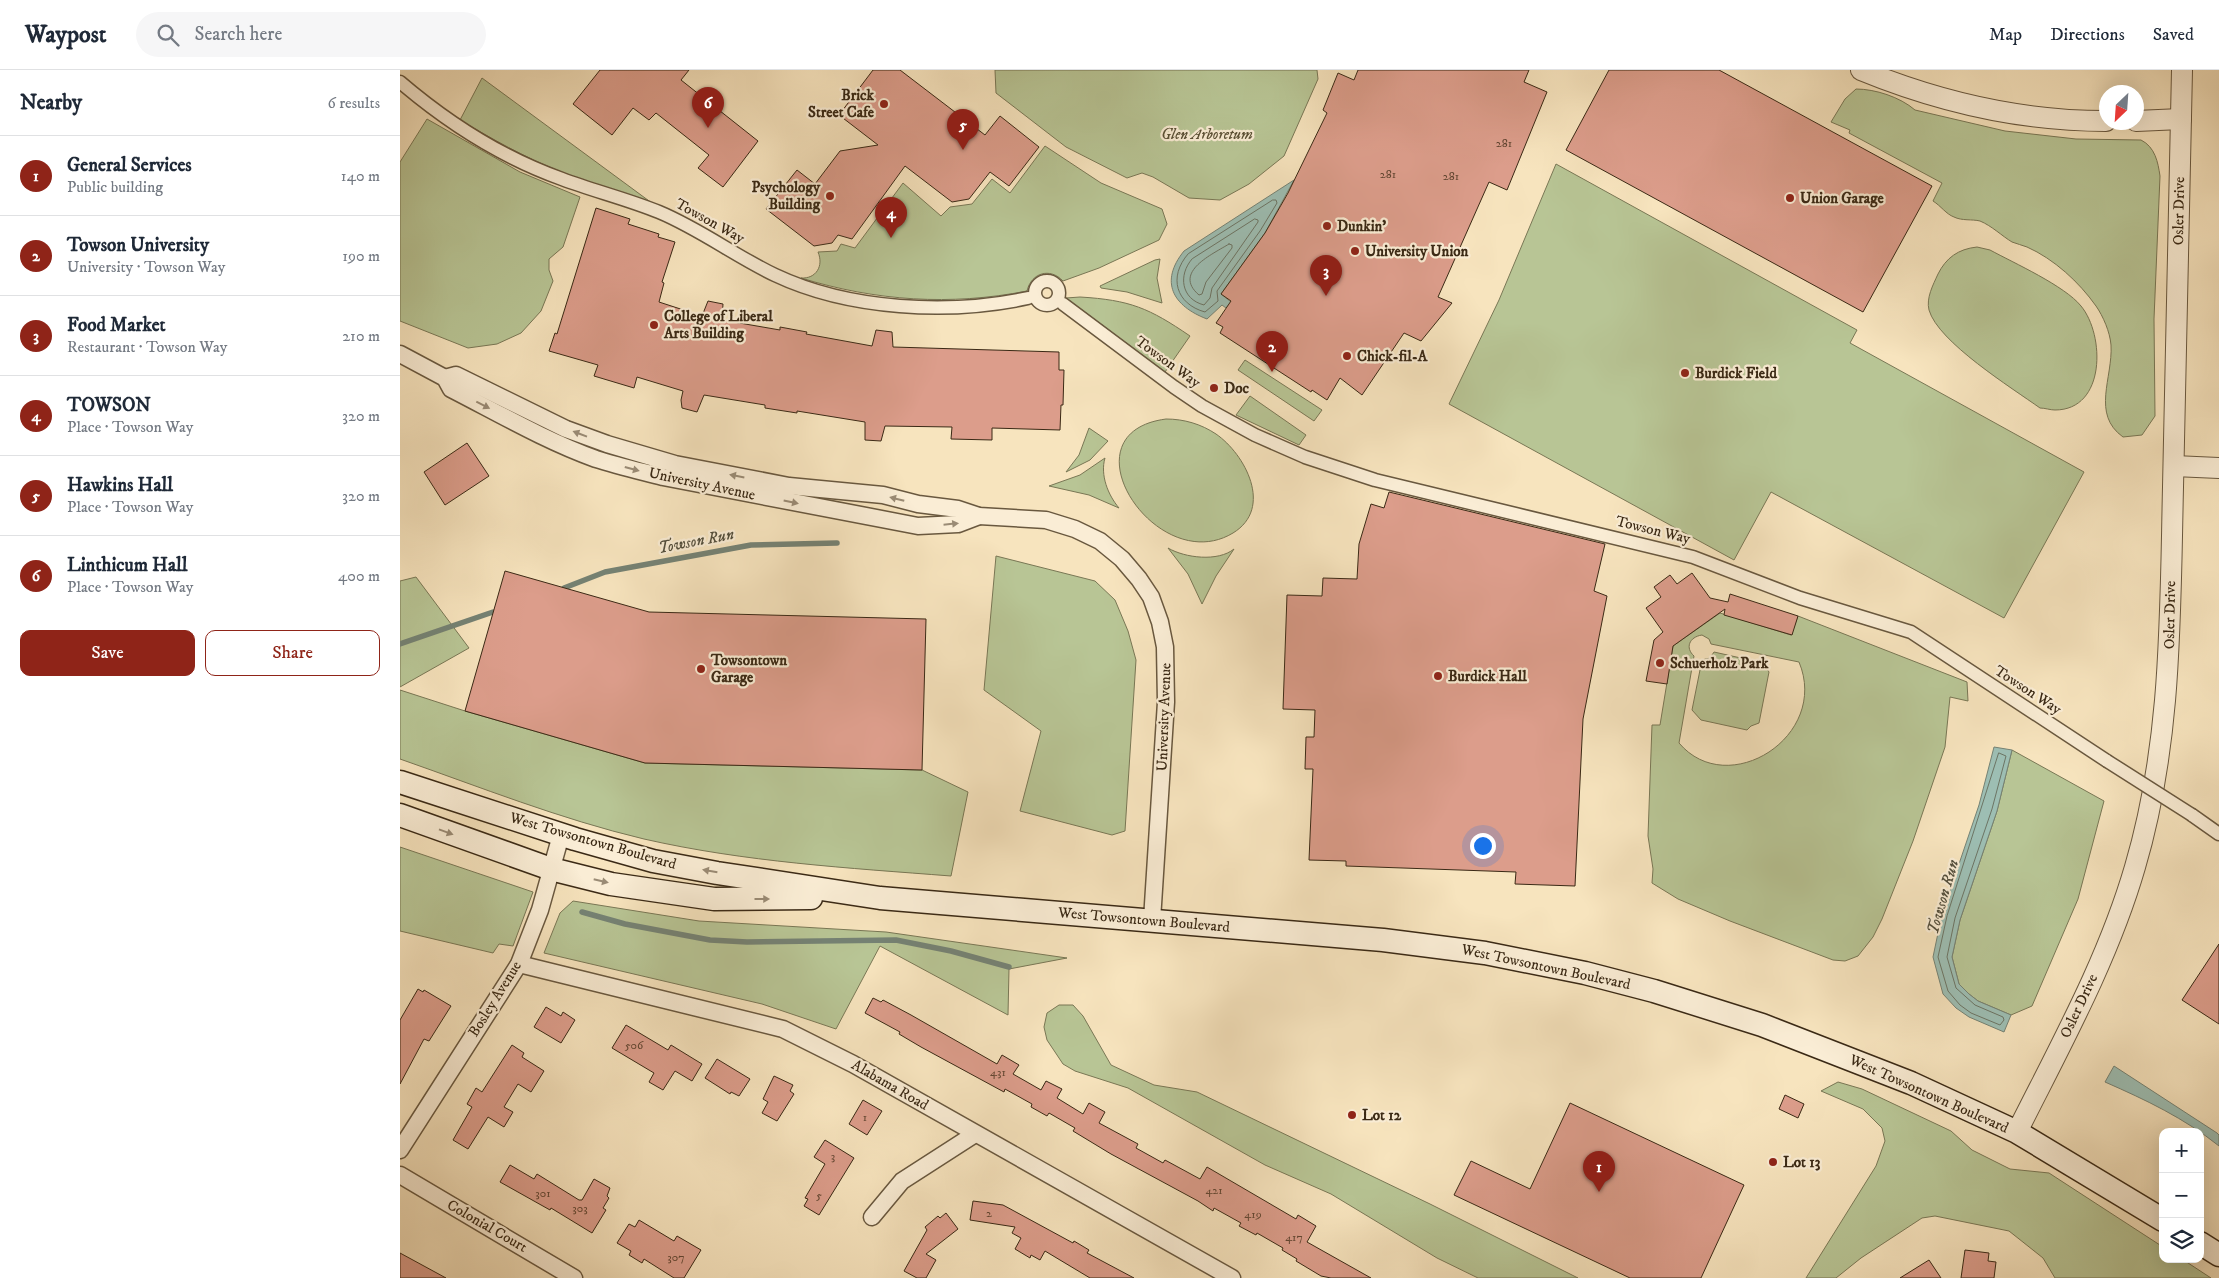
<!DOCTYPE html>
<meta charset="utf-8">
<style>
:root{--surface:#fff;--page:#f6f6f7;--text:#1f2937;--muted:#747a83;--line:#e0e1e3;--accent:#8f2418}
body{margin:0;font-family:"IM FELL DW Pica",serif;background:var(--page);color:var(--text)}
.controls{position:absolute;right:15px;bottom:15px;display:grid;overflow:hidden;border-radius:10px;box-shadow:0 5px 20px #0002}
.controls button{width:45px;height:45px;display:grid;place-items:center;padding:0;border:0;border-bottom:1px solid var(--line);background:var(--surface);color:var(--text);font:25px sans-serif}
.compass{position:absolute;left:1699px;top:15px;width:45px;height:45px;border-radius:50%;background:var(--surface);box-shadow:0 5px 20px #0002;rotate:205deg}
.you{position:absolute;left:1082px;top:775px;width:18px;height:18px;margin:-12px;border:4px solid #fff;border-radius:50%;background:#1a73e8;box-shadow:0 0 0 8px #1a73e833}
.badge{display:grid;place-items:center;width:32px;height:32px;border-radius:50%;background:var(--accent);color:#fff;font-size:16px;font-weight:700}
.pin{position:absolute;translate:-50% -41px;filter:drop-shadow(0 1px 2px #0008)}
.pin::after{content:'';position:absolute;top:26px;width:18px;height:15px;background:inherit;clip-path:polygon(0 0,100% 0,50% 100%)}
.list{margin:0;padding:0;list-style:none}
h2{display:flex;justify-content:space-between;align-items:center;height:65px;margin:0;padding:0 20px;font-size:21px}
h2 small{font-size:16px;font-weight:400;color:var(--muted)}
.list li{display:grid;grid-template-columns:32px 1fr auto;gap:15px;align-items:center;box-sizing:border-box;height:80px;padding:0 20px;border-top:1px solid var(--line)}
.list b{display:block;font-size:19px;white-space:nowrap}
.list p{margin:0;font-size:16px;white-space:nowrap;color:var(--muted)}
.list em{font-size:16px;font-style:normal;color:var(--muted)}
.actions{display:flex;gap:10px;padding:15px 20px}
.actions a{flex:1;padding:11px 0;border:1px solid var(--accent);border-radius:10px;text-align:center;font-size:18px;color:var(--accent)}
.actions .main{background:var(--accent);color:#fff}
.icon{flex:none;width:28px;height:28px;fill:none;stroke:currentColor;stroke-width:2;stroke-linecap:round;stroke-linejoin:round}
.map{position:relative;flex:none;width:1819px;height:1208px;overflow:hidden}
header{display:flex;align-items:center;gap:30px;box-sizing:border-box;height:70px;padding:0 25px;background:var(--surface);border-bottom:1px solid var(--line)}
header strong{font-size:24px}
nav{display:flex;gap:28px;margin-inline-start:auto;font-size:18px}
.search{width:350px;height:45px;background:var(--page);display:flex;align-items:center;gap:12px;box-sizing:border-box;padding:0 18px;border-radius:28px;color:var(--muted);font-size:19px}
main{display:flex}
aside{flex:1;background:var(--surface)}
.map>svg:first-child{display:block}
</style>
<header>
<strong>Waypost</strong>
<div class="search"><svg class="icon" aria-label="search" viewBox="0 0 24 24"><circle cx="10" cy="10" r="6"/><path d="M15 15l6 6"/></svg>Search here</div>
<nav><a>Map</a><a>Directions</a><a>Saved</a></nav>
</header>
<main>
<aside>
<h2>Nearby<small>6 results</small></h2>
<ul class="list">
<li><span class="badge">1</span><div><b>General Services</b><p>Public building</p></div><em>140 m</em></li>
<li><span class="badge">2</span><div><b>Towson University</b><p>University · Towson Way</p></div><em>190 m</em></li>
<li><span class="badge">3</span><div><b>Food Market</b><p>Restaurant · Towson Way</p></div><em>210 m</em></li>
<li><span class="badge">4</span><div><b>TOWSON</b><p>Place · Towson Way</p></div><em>320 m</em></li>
<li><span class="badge">5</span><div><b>Hawkins Hall</b><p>Place · Towson Way</p></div><em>320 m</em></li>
<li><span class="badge">6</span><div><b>Linthicum Hall</b><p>Place · Towson Way</p></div><em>400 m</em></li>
</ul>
<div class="actions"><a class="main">Save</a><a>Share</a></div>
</aside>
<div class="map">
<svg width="1819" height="1208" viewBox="0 0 1819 1208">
<rect width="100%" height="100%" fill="#f7e4be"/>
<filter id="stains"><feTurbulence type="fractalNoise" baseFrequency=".004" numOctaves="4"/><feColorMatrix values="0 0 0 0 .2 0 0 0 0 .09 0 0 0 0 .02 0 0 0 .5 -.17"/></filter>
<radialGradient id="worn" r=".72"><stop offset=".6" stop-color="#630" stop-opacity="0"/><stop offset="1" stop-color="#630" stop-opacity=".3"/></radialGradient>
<g fill="#b8c595" stroke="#797755" fill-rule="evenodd">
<path d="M595 0H917L918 9 884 86 849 114 820 130 789 128 753 107 742 103 727 108 666 77 596 23Z"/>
<path d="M82 8 260 139C228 122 193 115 159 101 124 87 92 69 60 50Z"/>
<path d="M1456 19C1475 19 1500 27 1515 40L1605 61 1676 69 1741 70C1755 77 1758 92 1760 106L1754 249 1755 346 1742 365 1723 367C1691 344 1713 308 1711 275 1710 262 1703 246 1696 236 1679 212 1654 189 1627 177 1622 175 1617 174 1612 172 1602 166 1592 156 1580 151 1572 149 1562 151 1554 147 1546 144 1541 136 1533 131L1542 113 1449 63 1450 60 1431 52 1445 29Z"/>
<path d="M27 49 120 102 180 127 163 177 149 189V200L153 211 141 241 121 263 97 274 68 278 0 251V92Z"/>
<path d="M645 76 701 113 762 139 767 154 759 170 699 198 663 211C650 197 631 203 627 221 550 236 476 231 401 208 416 209 424 196 418 182L437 181 441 174 455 178 503 113 541 146 550 137 572 134 592 109 610 123Z"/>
<path d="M1156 94 1457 260 1450 273 1684 402 1604 548 1371 422 1334 490 1049 334 1099 230Z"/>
<path d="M1577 177 1590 180C1614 193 1665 216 1681 236 1705 265 1706 340 1655 340 1650 340 1645 338 1640 338 1612 318 1538 272 1529 240 1526 228 1533 215 1538 204 1546 188 1558 179 1577 177Z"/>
<path d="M760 189 757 208 762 233 727 222 701 218 700 216 755 190Z"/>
<path d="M680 227C730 230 749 238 790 266L765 302 666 228Z"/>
<path d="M845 290 922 340 914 351 838 300Z"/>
<path d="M850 326 906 365 899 375 836 345Z"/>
<path d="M766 349C784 349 801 354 816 364 845 384 874 438 833 463 757 509 660 363 766 349Z"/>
<path d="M689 358 708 371 690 390 666 402 679 385Z"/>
<path d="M705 388C700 405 708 425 719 438L689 425 649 416 680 405Z"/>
<path d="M768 478C785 488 818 492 834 479L816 506 802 534 788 504Z"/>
<path d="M596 486 695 511 715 530 728 561 736 590 725 761 712 765 620 741 641 661 584 620Z"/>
<path d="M16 507 69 578 0 617V511Z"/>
<path d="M1320 543 1391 565 1398 546 1567 612 1568 631 1550 627 1545 677 1513 771 1482 849 1473 867 1458 886 1445 891 1433 890 1330 851 1278 829 1252 813 1253 799 1248 766 1252 655H1260L1273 576ZM1302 565 1309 569 1311 574 1399 592C1430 666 1328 731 1279 673L1294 586C1285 578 1289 567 1302 565Z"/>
<path d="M1314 582 1363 593 1369 602 1359 653 1351 656 1347 660 1301 650 1292 640 1302 590 1310 588Z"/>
<path d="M0 620 65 641 245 693 522 700 568 722 551 806C448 798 345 792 244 769 160 749 80 717 0 689Z"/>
<path d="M1612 680 1704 731 1678 829 1632 936 1611 945 1578 931 1569 924 1559 914 1552 887 1560 850 1597 741Z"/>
<path d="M0 777 133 822 113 876 99 874 93 883 0 861Z"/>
<path d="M173 831 299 851 486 862 667 888 609 899 608 945 480 876 436 959 362 934 144 883 160 843Z"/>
<path d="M659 935H673L683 946 711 995 754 1015 797 1022 1030 1134 1178 1208H1078L1037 1188 931 1124 865 1095 728 1018 675 1001 663 994 647 970 644 957 647 943Z"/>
<path d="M1438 1012 1462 1019 1551 1061 1572 1080 1610 1099 1649 1103 1763 1177V1189H1782L1811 1208H1655L1643 1188 1609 1161 1535 1146 1522 1148 1461 1188 1436 1208H1406L1476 1096 1485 1071 1482 1058 1463 1039 1421 1021Z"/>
</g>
<g fill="#9dbeb3" stroke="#758274">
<path d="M894 110 865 163 821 224 831 232 826 238 822 235 807 249C773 236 759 212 784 181Z"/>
<path d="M1594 677 1612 680 1597 741 1560 850 1552 887 1559 914 1569 924 1578 931 1611 945 1604 962 1569 947 1556 938 1543 924 1533 887 1542 844 1579 735Z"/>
<path d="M1714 996 1817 1063 1819 1065V1076C1784 1048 1746 1030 1705 1012Z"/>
</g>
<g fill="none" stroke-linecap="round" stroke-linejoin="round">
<g stroke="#6c7464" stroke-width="1">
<path d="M873 130H876L877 133 860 161 817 221 818 231 805 242C776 234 768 207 788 184Z"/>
<path d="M855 149 858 150V152L812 218 810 228 804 235C781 229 778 205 792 189Z"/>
<path d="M829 174 832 175V178L806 212 802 224 799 225C772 202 813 184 829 174Z"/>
<path d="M1599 683 1606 686 1592 739 1555 848 1547 887 1556 918 1575 935 1603 947 1604 950 1600 955 1571 943 1560 935 1548 921 1538 887 1547 846Z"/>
</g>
<g stroke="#758274" stroke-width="5.5">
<path d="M164 518 205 502 351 475 437 473"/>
<path d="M0 574 93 542"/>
<path d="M182 842 225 854 310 870 347 872 496 870 551 881 609 897"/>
</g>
</g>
<g fill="#dc9d8b" stroke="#3a2915">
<path d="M200 0H289L281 10 358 71 323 117 298 98 309 85 256 43 249 50 233 38 212 65 173 34Z"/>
<path d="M473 0H500L585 65 600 46 639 77 609 116 590 102 569 129 552 132 505 96 452 169 438 165 432 173 414 176 366 139 397 100 415 114 440 81 478 75 439 45Z"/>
<path d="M958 0H1129L1124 12 1147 22 1107 120 1089 112 1038 227 1052 233 1021 271 1004 263 962 325 940 308 927 330 912 320 911 322 820 263 823 257 816 253 831 231 821 224 865 163 888 123 927 43 923 40 938 3 954 10Z"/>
<path d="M1209 0H1319L1532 116 1463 242 1166 80Z"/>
<path d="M196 138 230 149 228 154 259 164 258 167 275 172 262 212 264 213 259 232 302 246 308 231 323 234 322 250 380 260V257L407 262 406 264 472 276 476 260 492 262 493 277 659 282V300H664L663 335H661L660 360 592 358V370L551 369 552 357 485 356 481 371 465 370V352L397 341V343L365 338V335L304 325 297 342 282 338 281 330 283 321 237 307 234 318 194 306 198 295 149 281 155 263 157 264Z"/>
<path d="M67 373 89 406 45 435 24 402Z"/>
<path d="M989 422 1205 474 1194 521 1207 526 1183 649 1175 816 1115 814 1116 802 946 796V791L909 790 913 699H905L906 667H914L915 640 883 639 887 525 922 526 923 508 957 509 959 474 971 434 984 438Z"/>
<path d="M105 501 249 542 526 549 522 700 245 693 65 641Z"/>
<path d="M1292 503 1310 528 1328 532 1330 524 1398 546 1392 565 1324 545 1325 539 1273 576 1267 614 1246 611 1254 570 1263 562 1246 538 1261 527 1254 517 1270 505 1277 514Z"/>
<path d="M1819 874V954L1782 930Z"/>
<path d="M18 919 23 922 24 920 51 936 29 971 24 969 0 1014V950Z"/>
<path d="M473 928 481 932 483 930 511 945 597 994 602 985 619 995 613 1004 641 1020 646 1011 662 1019 657 1028 683 1044 689 1033 705 1042 699 1053 738 1074 736 1078 763 1093 765 1090 800 1109 807 1097 896 1149 898 1145 916 1156 907 1172 971 1208H931L921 1206 896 1191 897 1189 882 1180 883 1178 857 1163 856 1165 839 1156 841 1153 814 1138 813 1141 798 1131 711 1084 673 1061 675 1058 649 1043 647 1046 631 1037 632 1034 605 1019 604 1022 521 977 499 964 500 962 465 943Z"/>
<path d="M146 937 161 946 163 942 175 950 161 973 134 957Z"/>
<path d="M226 955 268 980 271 975 302 994 292 1011 275 1001 263 1020 249 1012 254 1003 212 978Z"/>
<path d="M112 975 124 983 122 987 144 1001 131 1022 118 1014 104 1037 113 1042 104 1057 88 1047 68 1079 53 1070 72 1037 67 1034 76 1018 82 1022Z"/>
<path d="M317 989 350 1009 339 1026 331 1022 330 1024 305 1008Z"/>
<path d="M374 1006 393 1015 390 1021 394 1024 377 1051 362 1043 368 1032 363 1029Z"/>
<path d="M1385 1025 1404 1034 1398 1048 1379 1039Z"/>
<path d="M463 1030 482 1041 467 1065 449 1054Z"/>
<path d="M1170 1033 1344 1115 1301 1208H1230L1054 1125 1071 1091 1130 1119Z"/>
<path d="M425 1070 454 1088 419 1145 404 1136 408 1129 405 1128 425 1094 414 1087Z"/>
<path d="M110 1095 134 1109 137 1104 179 1130H182L194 1109 210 1118 207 1126 209 1128 203 1138 206 1140 192 1163 151 1138 150 1140 100 1112Z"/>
<path d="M573 1131 603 1135 673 1173 674 1171 689 1180 687 1183 734 1208H690L645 1181 640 1190 631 1185 630 1188 615 1179 621 1168 612 1163 615 1157 570 1150Z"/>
<path d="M546 1143 558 1159 526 1184 536 1190 526 1208H517L504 1201 527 1160 525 1157 538 1146 540 1148Z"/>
<path d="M239 1150 274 1171 277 1166 301 1180 284 1208H274L244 1189 242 1193 229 1185 231 1181 217 1173 229 1154 235 1157Z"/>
<path d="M1565 1180 1589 1183 1588 1191 1596 1192 1594 1208H1561Z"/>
<path d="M0 1183 46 1208H0Z"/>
<path d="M1529 1190 1541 1208H1500Z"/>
</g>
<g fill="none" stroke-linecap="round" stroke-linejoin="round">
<defs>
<g id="pedestrian">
<path d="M0 12C48 53 103 88 162 109 194 121 227 129 259 142 300 159 335 186 375 205 449 240 549 245 628 228"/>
<circle cx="647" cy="223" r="12"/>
<path d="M663 234 774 317 802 336 855 365 905 387 975 410 1293 487 1400 528 1511 562 1707 691"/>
<path d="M1792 745 1819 764"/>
</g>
<g id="minor">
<path d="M0 284 45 308 51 319C98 343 146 371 196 389 218 396 240 401 263 407L518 456 558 454 579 446"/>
<path d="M45 308 56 305 166 359 207 374 275 394 389 416 483 425 518 434 558 439 579 446 646 450 675 459 700 471 722 489 739 509 751 527 760 552 765 577 766 632 752 850"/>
<path d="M119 894 383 959 453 994 832 1208"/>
<path d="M0 1080 119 894 140 840 161 765"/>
<path d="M0 1105 174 1208"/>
<path d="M472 1147 502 1111 575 1064"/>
</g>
<g id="tertiary">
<path d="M1461 0C1539 32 1622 51 1706 51"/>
<path d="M1736 51 1781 49"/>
<path d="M1774 396 1819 398"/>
<path d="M1617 1062C1660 976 1708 890 1735 797 1772 672 1770 546 1773 417 1776 278 1779 139 1782 0"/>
</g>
<g id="secondary">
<path d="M0 712 175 769 253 791 317 803 480 828 983 870 1085 883 1185 903 1254 921 1362 955 1511 1013 1617 1062 1763 1150"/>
<path d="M0 745 151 799 211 814 314 829 411 828"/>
<path d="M1800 1173 1819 1185"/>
</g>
</defs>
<use href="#pedestrian" stroke="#69583f" stroke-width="15"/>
<use href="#minor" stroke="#69583f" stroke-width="19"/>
<use href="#tertiary" stroke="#69583f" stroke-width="22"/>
<use href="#secondary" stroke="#3a2915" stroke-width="25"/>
<use href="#pedestrian" stroke="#faedd5" stroke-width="12"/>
<use href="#minor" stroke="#faedd5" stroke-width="16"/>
<use href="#tertiary" stroke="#faedd5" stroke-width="20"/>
<use href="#secondary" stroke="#faedd5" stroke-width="22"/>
<defs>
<path id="pedestrian-bridge" d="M1707 691 1792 745"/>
</defs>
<use href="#pedestrian-bridge" stroke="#69583f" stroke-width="15" stroke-linecap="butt"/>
<use href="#pedestrian-bridge" stroke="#faedd5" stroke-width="12"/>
</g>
<defs><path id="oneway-solid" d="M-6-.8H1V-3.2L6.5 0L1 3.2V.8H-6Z" transform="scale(1.25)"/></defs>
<g fill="#9a8b75">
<use href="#oneway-solid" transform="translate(83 335) rotate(27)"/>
<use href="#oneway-solid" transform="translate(180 364) rotate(-159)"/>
<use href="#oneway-solid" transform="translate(232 399) rotate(15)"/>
<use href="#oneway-solid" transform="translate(337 406) rotate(-169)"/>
<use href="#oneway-solid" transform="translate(497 429) rotate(-166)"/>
<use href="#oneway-solid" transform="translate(391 432) rotate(12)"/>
<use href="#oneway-solid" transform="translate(551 454) rotate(-6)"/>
<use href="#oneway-solid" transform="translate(46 762) rotate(20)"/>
<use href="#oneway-solid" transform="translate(310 801) rotate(-170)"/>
<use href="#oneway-solid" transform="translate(201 811) rotate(13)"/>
<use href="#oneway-solid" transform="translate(362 829)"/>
</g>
<g fill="#8f2418" stroke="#faedd5" stroke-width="2">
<circle cx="484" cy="34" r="5"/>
<circle cx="430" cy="126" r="5"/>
<circle cx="1390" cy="128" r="5"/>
<circle cx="927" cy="156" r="5"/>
<circle cx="955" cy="181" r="5"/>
<circle cx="254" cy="255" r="5"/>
<circle cx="947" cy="286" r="5"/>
<circle cx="1285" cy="303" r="5"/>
<circle cx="814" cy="318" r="5"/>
<circle cx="1260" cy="593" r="5"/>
<circle cx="301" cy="599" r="5"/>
<circle cx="1038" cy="606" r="5"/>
<circle cx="952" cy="1045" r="5"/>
<circle cx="1373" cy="1092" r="5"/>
</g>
<g text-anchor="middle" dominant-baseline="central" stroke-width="4.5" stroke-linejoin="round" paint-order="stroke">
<g font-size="12" fill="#624632">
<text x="1104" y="73">281</text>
<text x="988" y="104">281</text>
<text x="1051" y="106">281</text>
<text x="234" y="975">506</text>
<text x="598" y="1002">431</text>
<text x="465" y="1047">1</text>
<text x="433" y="1086">3</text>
<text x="814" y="1120">421</text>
<text x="143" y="1123">301</text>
<text x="419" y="1125">5</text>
<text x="180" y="1138">303</text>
<text x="589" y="1143">2</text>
<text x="853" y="1144">419</text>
<text x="894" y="1167">417</text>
<text x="276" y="1187">307</text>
</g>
<g font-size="15" font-weight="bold" fill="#3a2915" stroke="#faedd5" text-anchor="start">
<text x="474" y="25" text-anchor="end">Brick<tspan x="474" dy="17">Street Cafe</tspan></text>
<text x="420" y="117" text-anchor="end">Psychology<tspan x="420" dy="17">Building</tspan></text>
<text x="1400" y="128">Union Garage</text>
<text x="937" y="156">Dunkin'</text>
<text x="965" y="181">University Union</text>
<text x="264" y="246">College of Liberal<tspan x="264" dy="17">Arts Building</tspan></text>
<text x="957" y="286">Chick-fil-A</text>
<text x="1295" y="303">Burdick Field</text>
<text x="824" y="318">Doc</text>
<text x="311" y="590">Towsontown<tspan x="311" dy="17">Garage</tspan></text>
<text x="1270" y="593">Schuerholz Park</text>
<text x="1048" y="606">Burdick Hall</text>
<text x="962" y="1045">Lot 12</text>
<text x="1383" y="1092">Lot 13</text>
</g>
<g font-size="15" font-style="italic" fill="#5a5035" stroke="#faedd5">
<text x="807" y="64">Glen Arboretum</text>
</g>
<g font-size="15" fill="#3a2915" stroke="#faedd5">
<text transform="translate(1779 141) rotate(-89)">Osler Drive</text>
<text transform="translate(310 151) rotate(29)">Towson Way</text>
<text transform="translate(768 292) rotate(36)">Towson Way</text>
<text transform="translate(302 414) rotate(12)">University Avenue</text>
<text transform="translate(1253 460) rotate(14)">Towson Way</text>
<text transform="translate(1770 545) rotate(-89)">Osler Drive</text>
<text transform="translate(1628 620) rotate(33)">Towson Way</text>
<text transform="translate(764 647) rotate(-88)">University Avenue</text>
<text transform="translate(193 771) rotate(16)">West Towsontown Boulevard</text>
<text transform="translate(744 850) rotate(5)">West Towsontown Boulevard</text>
<text transform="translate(1146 897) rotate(12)">West Towsontown Boulevard</text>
<text transform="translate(95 929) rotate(-58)">Bosley Avenue</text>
<text transform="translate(1679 936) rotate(-65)">Osler Drive</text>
<text transform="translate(490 1015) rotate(30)">Alabama Road</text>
<text transform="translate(1529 1024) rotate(24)">West Towsontown Boulevard</text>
<text transform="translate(87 1156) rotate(30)">Colonial Court</text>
</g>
<g font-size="16" font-style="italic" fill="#534e3c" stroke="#faedd5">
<text transform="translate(296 471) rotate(-11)">Towson Run</text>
<text transform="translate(1543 827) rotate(-74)">Towson Run</text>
</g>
</g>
<rect width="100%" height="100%" filter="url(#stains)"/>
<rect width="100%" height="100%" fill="url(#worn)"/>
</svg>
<div class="controls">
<button>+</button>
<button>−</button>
<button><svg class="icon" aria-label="layers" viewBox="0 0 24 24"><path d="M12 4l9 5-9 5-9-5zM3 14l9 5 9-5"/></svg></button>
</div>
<svg class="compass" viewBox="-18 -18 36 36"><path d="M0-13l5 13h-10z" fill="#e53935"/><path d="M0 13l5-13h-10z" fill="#747a83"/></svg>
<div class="you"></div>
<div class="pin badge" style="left:1199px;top:1122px">1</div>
<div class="pin badge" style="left:872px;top:302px">2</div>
<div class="pin badge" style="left:926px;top:226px">3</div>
<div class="pin badge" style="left:491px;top:168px">4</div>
<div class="pin badge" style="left:563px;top:80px">5</div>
<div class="pin badge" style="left:308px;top:58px">6</div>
</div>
</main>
